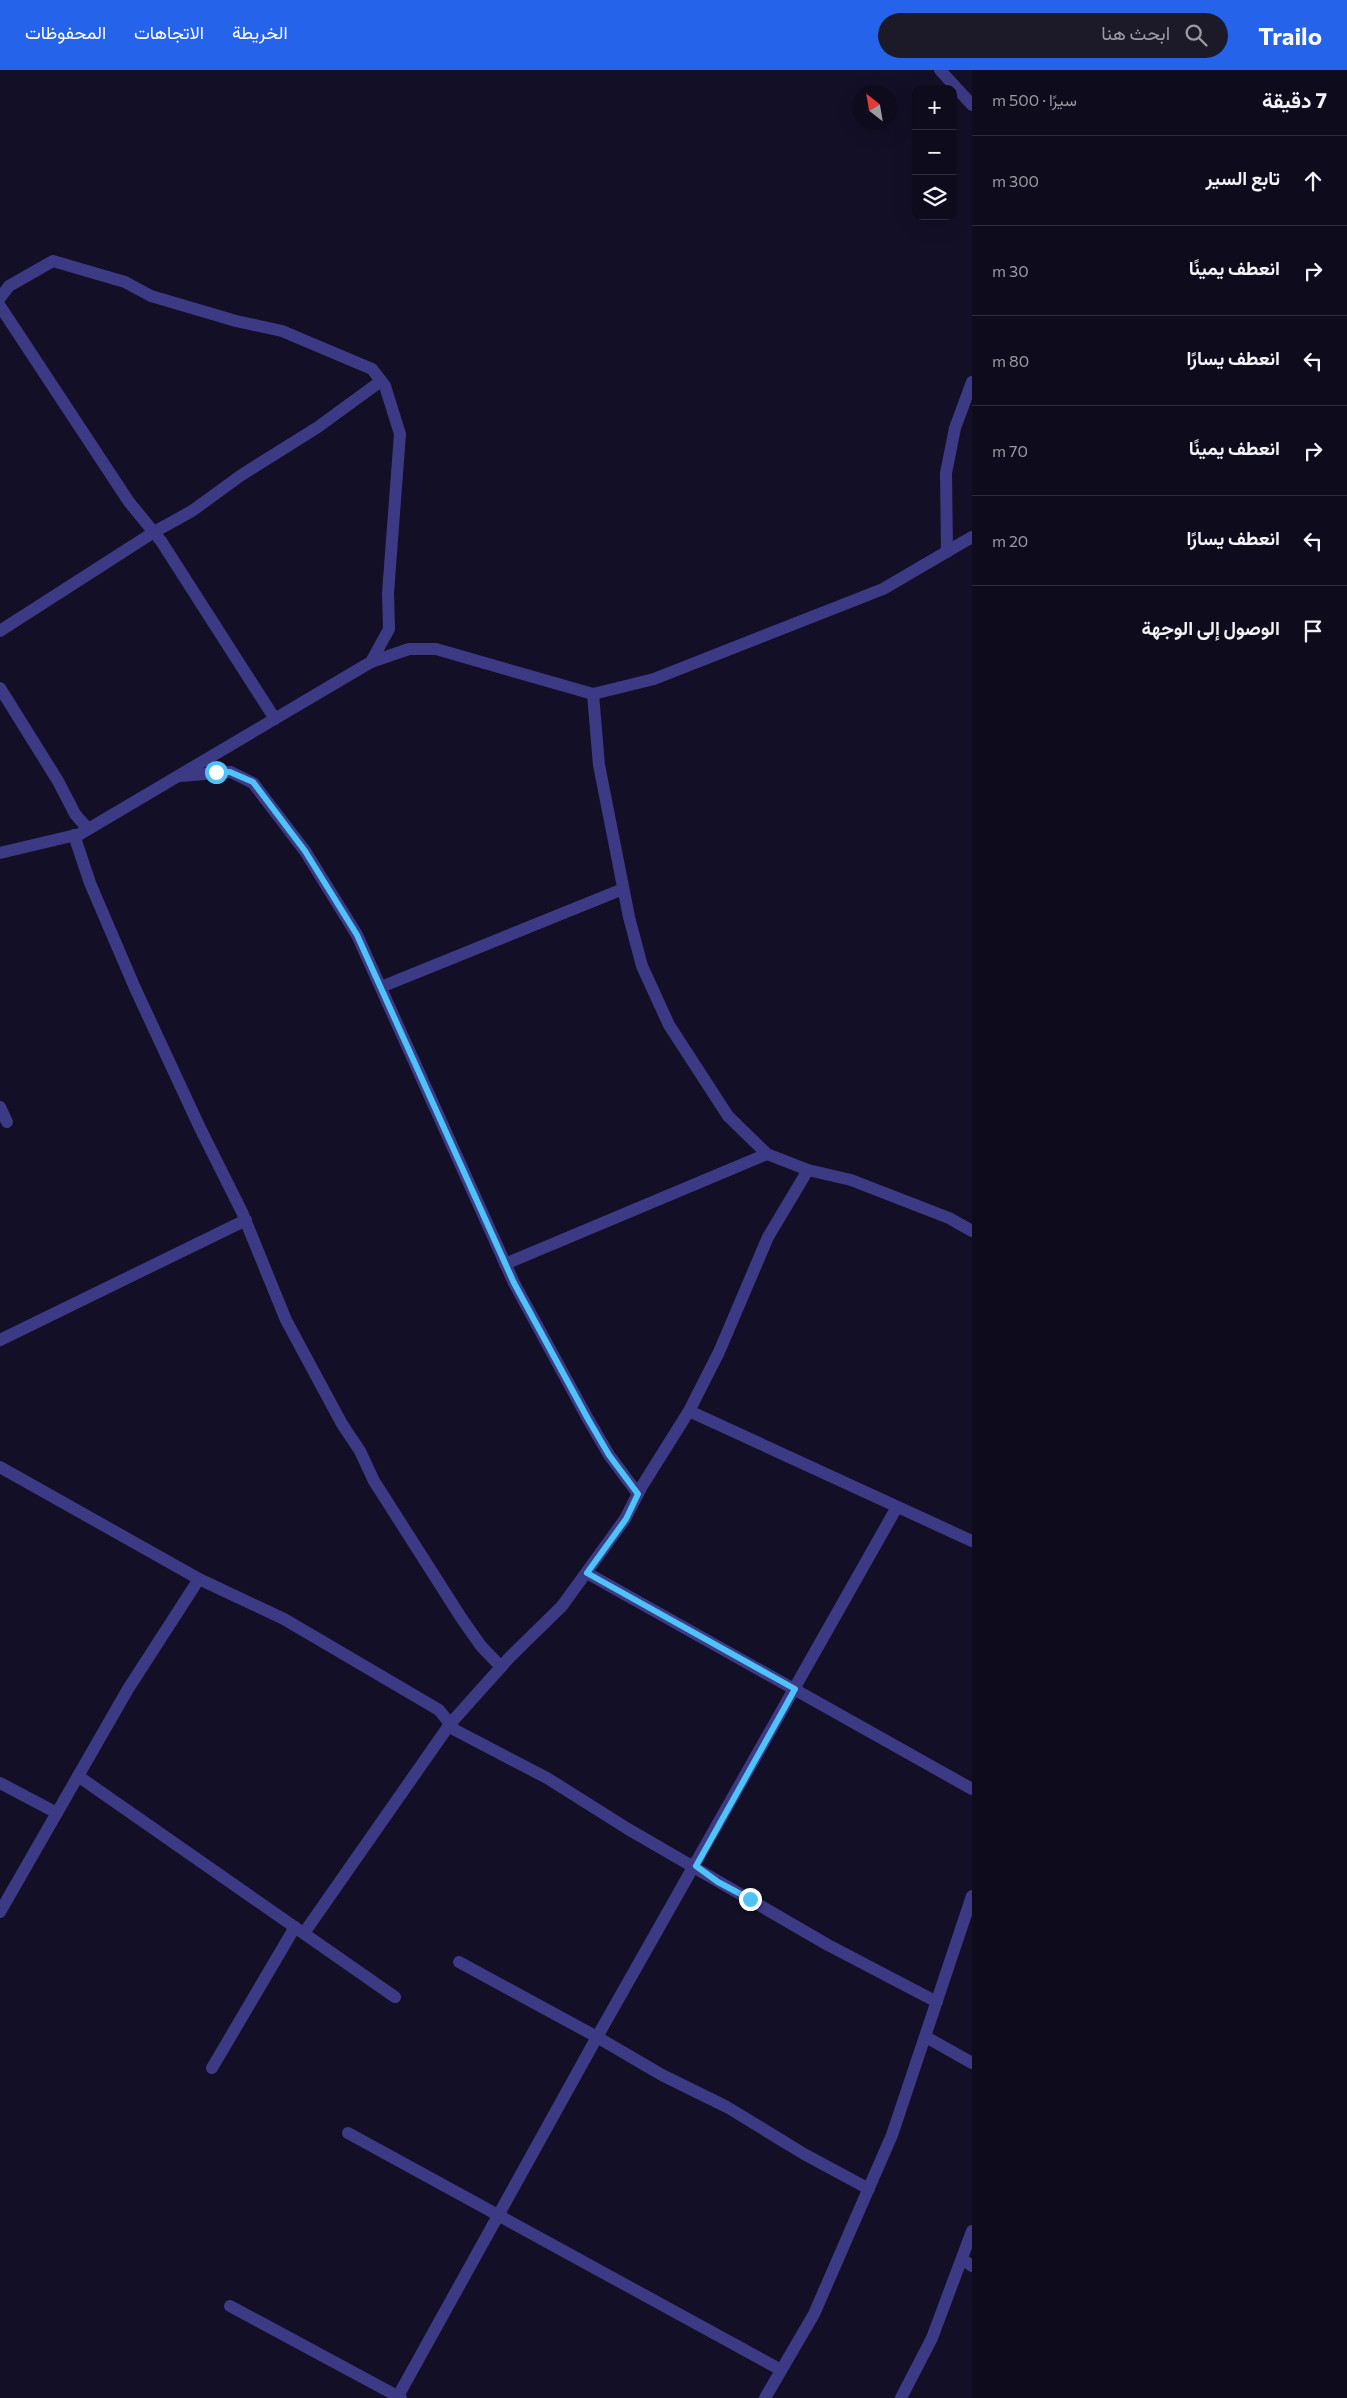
<!DOCTYPE html>
<html lang="ar">
<meta charset="utf-8">
<style>
:root{--surface:#0e0b1c;--page:#1c1929;--text:#f1f3f6;--muted:#9b9ba3;--line:#2e2b3b;--accent:#2563eb}
body{margin:0;font-family:Commissioner,Vazirmatn,sans-serif;background:var(--page);color:var(--text);direction:rtl}
.controls{position:absolute;right:15px;top:15px;display:grid;overflow:hidden;border-radius:10px;box-shadow:0 5px 20px #0002}
.controls button{width:45px;height:45px;display:grid;place-items:center;padding:0;border:0;border-bottom:1px solid var(--line);background:var(--surface);color:var(--text);font:25px sans-serif}
.compass{position:absolute;left:852px;top:15px;width:45px;height:45px;border-radius:50%;background:var(--surface);box-shadow:0 5px 20px #0002;rotate:329deg}
.stop{position:absolute;width:15px;height:15px;margin:-11px;border:4px solid #4fc3f7;border-radius:50%;background:#fff}
.stop.end{background:#4fc3f7;border-color:#fff;box-shadow:0 1px 5px #0008}
.list{margin:0;padding:0;list-style:none}
h2{display:flex;justify-content:space-between;align-items:center;height:65px;margin:0;padding:0 20px;font-size:21px}
h2 small{font-size:16px;font-weight:400;color:var(--muted)}
.list li{display:grid;grid-template-columns:32px 1fr auto;gap:15px;align-items:center;box-sizing:border-box;height:90px;padding:0 20px;border-top:1px solid var(--line)}
.list b{display:block;font-size:19px;white-space:nowrap}
.list em{font-size:16px;font-style:normal;color:var(--muted)}
.icon{flex:none;width:28px;height:28px;fill:none;stroke:currentColor;stroke-width:2;stroke-linecap:round;stroke-linejoin:round}
.map{position:relative;flex:none;width:972px;height:2328px;overflow:hidden;direction:ltr}
header{display:flex;align-items:center;gap:30px;box-sizing:border-box;height:70px;padding:0 25px;background:var(--accent);color:#fff}
header strong{font-size:24px}
nav{display:flex;gap:28px;margin-inline-start:auto;font-size:18px}
.search{width:350px;height:45px;background:var(--page);display:flex;align-items:center;gap:12px;box-sizing:border-box;padding:0 18px;border-radius:28px;color:var(--muted);font-size:19px}
main{display:flex}
aside{flex:1;background:var(--surface)}
.map>svg:first-child{display:block}
</style>
<header>
<strong>Trailo</strong>
<div class="search"><svg class="icon" aria-label="search" viewBox="0 0 24 24"><circle cx="10" cy="10" r="6"/><path d="M15 15l6 6"/></svg>ابحث هنا</div>
<nav><a>الخريطة</a><a>الاتجاهات</a><a>المحفوظات</a></nav>
</header>
<main>
<aside>
<h2>7 دقيقة<small>سيرًا · 500 m</small></h2>
<ul class="list">
<li><svg class="icon" aria-label="ahead" viewBox="0 0 24 24"><path d="M12 20V5M6 11l6-6 6 6"/></svg><div><b>تابع السير</b></div><em>300 m</em></li>
<li><svg class="icon" aria-label="right" viewBox="0 0 24 24"><path d="M7 20v-9h11M14 6l5 5-5 5"/></svg><div><b>انعطف يمينًا</b></div><em>30 m</em></li>
<li><svg class="icon" aria-label="left" viewBox="0 0 24 24"><path d="M17 20v-9H6M10 6l-5 5 5 5"/></svg><div><b>انعطف يسارًا</b></div><em>80 m</em></li>
<li><svg class="icon" aria-label="right" viewBox="0 0 24 24"><path d="M7 20v-9h11M14 6l5 5-5 5"/></svg><div><b>انعطف يمينًا</b></div><em>70 m</em></li>
<li><svg class="icon" aria-label="left" viewBox="0 0 24 24"><path d="M17 20v-9H6M10 6l-5 5 5 5"/></svg><div><b>انعطف يسارًا</b></div><em>20 m</em></li>
<li><svg class="icon" aria-label="arrive" viewBox="0 0 24 24"><path d="M6 21V4h12l-3 4 3 4H6"/></svg><div><b>الوصول إلى الوجهة</b></div></li>
</ul>
</aside>
<div class="map">
<svg width="972" height="2328" viewBox="0 0 972 2328">
<rect width="100%" height="100%" fill="#130f26"/>
<g fill="none" stroke-linecap="round" stroke-linejoin="round">
<g stroke="#3d3a85" stroke-width="12">
<path d="M940 0 972 35"/>
<path d="M0 228 9 216 53 191 125 212 151 226 236 251 282 261 372 299 385 316 400 364 388 523 389 559 371 592"/>
<path d="M0 236 129 432 161 471 275 649"/>
<path d="M947 482 946 403 955 358 972 312"/>
<path d="M0 561 154 462 192 441 240 406 318 357 381 311"/>
<path d="M0 618 58 711 75 744 88 759"/>
<path d="M593 624 599 695 629 847 642 896 669 955 728 1046 767 1084 808 1100 851 1110 949 1148 972 1161"/>
<path d="M180 706 231 702 253 713 305 781 357 865 514 1213 588 1349 609 1385 638 1424"/>
<path d="M74 765 90 813 135 918 200 1058 242 1142 286 1250 342 1354 360 1381 374 1411 462 1549 481 1576 501 1597"/>
<path d="M0 783 80 764 371 592 409 579H436L593 624 654 609 883 519 972 467"/>
<path d="M381 917 623 819"/>
<path d="M0 1037 7 1052"/>
<path d="M505 1194 767 1084"/>
<path d="M0 1270 246 1150"/>
<path d="M689 1341 972 1471"/>
<path d="M0 1397 199 1509 284 1549 439 1640 455 1660 547 1708 628 1759 828 1875 937 1932"/>
<path d="M587 1503 972 1719"/>
<path d="M78 1706 395 1927"/>
<path d="M0 1713 57 1743"/>
<path d="M0 1842 128 1619 199 1509"/>
<path d="M304 1863 450 1654 509 1588 562 1536 625 1449 642 1416 689 1341 719 1282 768 1167 808 1100"/>
<path d="M459 1892 597 1967 662 2005 727 2037 804 2084 869 2119"/>
<path d="M926 1967 972 1993"/>
<path d="M212 1998 295 1857"/>
<path d="M348 2063 781 2300"/>
<path d="M962 2189 972 2196"/>
<path d="M230 2236 401 2328"/>
<path d="M397 2328 597 1967 897 1437"/>
<path d="M765 2328 814 2244 892 2065 972 1826"/>
<path d="M901 2328 932 2268 972 2161"/>
</g>
</g>
<g fill="none" stroke-linecap="round" stroke-linejoin="round">
<path stroke="#4fc3f7" stroke-width="6" d="M216 702H230L253 712 305 781 357 865 514 1213 588 1349 609 1385 638 1424 626 1449 587 1503 795 1619 696 1796 718 1812 750 1829"/>
</g>
</svg>
<div class="controls">
<button>+</button>
<button>−</button>
<button><svg class="icon" aria-label="layers" viewBox="0 0 24 24"><path d="M12 4l9 5-9 5-9-5zM3 14l9 5 9-5"/></svg></button>
</div>
<svg class="compass" viewBox="-18 -18 36 36"><path d="M0-13l5 13h-10z" fill="#e53935"/><path d="M0 13l5-13h-10z" fill="#9b9ba3"/></svg>
<div class="stop" style="left:216px;top:702px"></div>
<div class="stop end" style="left:750px;top:1829px"></div>
</div>
</main>
